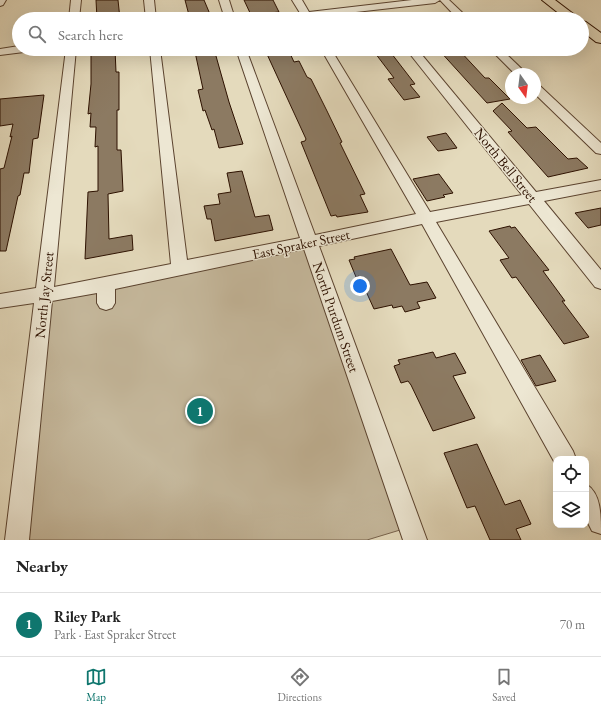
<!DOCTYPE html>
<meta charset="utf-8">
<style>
:root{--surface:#fff;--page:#f6f6f6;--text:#222;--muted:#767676;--line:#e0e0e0;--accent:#0f766e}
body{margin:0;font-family:"EB Garamond",serif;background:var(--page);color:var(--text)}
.controls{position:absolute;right:12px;bottom:12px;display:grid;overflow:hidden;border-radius:8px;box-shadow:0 4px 16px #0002}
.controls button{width:36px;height:36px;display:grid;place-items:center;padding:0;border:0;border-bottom:1px solid var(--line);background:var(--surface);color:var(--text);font:20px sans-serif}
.compass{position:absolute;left:505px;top:68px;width:36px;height:36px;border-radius:50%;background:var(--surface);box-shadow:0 4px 16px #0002;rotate:166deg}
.you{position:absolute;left:360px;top:286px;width:14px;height:14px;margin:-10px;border:3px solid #fff;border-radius:50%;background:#1a73e8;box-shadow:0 0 0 6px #1a73e833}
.badge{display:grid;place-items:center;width:26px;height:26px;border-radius:50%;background:var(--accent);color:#fff;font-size:13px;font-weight:700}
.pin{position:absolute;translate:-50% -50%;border:2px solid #fff;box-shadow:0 1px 4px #0006}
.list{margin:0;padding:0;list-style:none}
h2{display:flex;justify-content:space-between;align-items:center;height:52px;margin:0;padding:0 16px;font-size:17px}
h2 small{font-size:13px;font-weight:400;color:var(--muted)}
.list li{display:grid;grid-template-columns:26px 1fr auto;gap:12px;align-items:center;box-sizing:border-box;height:64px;padding:0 16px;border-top:1px solid var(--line)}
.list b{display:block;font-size:15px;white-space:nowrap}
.list p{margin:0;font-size:13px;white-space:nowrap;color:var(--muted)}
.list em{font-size:13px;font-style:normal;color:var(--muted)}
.icon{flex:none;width:22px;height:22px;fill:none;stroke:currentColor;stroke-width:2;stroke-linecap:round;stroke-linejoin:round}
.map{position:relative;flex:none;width:601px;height:540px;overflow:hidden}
.search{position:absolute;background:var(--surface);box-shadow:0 4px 16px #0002;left:12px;right:12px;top:12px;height:44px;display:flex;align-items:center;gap:10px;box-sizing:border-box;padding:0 14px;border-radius:22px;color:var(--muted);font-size:15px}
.sheet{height:116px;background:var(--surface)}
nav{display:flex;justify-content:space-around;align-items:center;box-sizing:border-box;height:56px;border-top:1px solid var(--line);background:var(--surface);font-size:11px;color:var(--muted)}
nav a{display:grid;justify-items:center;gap:2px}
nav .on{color:var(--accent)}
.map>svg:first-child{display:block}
</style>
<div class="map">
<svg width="601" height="540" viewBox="0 0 601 540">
<rect width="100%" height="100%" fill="#e4dabc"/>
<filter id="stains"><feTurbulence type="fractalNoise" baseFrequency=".005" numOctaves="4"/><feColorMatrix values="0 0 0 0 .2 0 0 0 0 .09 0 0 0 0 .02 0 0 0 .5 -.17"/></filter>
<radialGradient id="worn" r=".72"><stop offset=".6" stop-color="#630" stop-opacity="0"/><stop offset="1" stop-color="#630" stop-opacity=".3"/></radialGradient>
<path fill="#c5b89c" stroke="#79644e" d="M310 243 410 527 367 540H17L44 296Z"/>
<g fill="#8c7a62" stroke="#2d1100">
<path d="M96 0H118L120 19H97Z"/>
<path d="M185 0H204L212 19H190Z"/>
<path d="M244 0H273L279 12 251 15Z"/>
<path d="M115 49 116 72H119V110H117V150H121L123 191 108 194 109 239 132 235 133 250 85 259 88 192 98 191V146L95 147 96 127H90L91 113 88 114 91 84V52Z"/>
<path d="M214 49 229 102 243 144 219 148 214 129 212 130 205 110 203 111 198 90 203 89 195 52 196 50Z"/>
<path d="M288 49 294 62 299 61 307 77 311 79 327 111 342 142 340 143 365 194 360 195 368 212 337 217 336 215 331 216 301 142 305 141 306 139 266 52Z"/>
<path d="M372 49H388L415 84 410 85 420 97 404 100 388 79 394 78Z"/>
<path d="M438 49H458L485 78H489L510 99 487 103Z"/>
<path d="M44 95 38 138 33 139 29 173H24L20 195 18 196 6 251H0V169L4 168 12 136 10 137 13 124 0 126V99Z"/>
<path d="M502 103 527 128 536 127 568 159 577 158 588 168 548 177 508 132 512 131 493 111Z"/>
<path d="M446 133 457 148 438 151 427 137Z"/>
<path d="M242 171 255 217 269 215 273 230 215 241 211 219H207L204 206 220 204 218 194 231 192 227 173Z"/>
<path d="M439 174 453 193 443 195 445 197 427 201 413 179Z"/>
<path d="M601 208V225L588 228 575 213Z"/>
<path d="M510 226 511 228 515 227 549 270 543 271 565 301H562L589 337 564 344 516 277 512 278 500 260 509 258 489 231Z"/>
<path d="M391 249 410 285 427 282 436 298 417 302 420 308 405 312 402 306 393 308 392 305 374 309 359 276 356 277 349 260 355 259 354 257Z"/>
<path d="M433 352 436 358 455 353 466 373 453 376 475 418 433 431 411 385 408 381 401 383 394 366 400 364 398 360Z"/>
<path d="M540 355 556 381 536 386 521 360Z"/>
<path d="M477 444 505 505 520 500 531 524 516 529 521 540H490L475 506 467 508 444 453Z"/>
</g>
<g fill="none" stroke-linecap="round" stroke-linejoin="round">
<defs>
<g id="minor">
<path d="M0 0H6L3 5 0 6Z"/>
<path d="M71 0H81L79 19H69Z"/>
<path d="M144 0H154L156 19H146Z"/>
<path d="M219 0H229L235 19H225Z"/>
<path d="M292 0H302L309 12 412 0H449L469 19H458L440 0 435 3 312 17 313 19H270L275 16 300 13Z"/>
<path d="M19 46V49H29L24 52 0 55V49Z"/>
<path d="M66 49H76L54 287 171 264 150 49H160L187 260 300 238 236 49H246L315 235 416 214 321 49H331L430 212 522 195 406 49H417L536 192 601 180V190L544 201 601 270V289L595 287 529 204 436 222 573 451 576 459H556V465L422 224 319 246 427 540H403L304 249 115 289V303L112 308 106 310 100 308 97 303V293L52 301 29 540H5L34 303 0 308V294L36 288Z"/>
<path d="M490 49H501L527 74H515Z"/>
<path d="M535 83 539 85 601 143V154L596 153 535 94Z"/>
<path d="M586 484C601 493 601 515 601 534L592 531 586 519Z"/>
</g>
<g id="major">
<path d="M542 0H555L580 19H566Z"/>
<path d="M582 21 586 22 601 33V43L596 42 582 31Z"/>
</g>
</defs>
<use href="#minor" stroke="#5b432f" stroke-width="2"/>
<use href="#major" stroke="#2d1100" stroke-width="2"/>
<use href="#minor" fill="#ede7d3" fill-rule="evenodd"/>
<use href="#major" fill="#e4dabc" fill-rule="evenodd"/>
</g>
<g text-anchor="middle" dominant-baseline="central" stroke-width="3" stroke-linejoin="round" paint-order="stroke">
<g font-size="14" fill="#2d1100" stroke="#ede7d3">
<text transform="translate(506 165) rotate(51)">North Bell Street</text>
<text transform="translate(301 244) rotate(-12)">East Spraker Street</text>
<text transform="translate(44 295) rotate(-84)">North Jay Street</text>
<text transform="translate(336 317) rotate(71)">North Purdum Street</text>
</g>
</g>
<rect width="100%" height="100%" filter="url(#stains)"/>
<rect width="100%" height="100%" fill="url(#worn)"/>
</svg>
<div class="controls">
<button><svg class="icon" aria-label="locate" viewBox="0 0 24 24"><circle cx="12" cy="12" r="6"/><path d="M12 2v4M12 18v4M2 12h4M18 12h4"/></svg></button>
<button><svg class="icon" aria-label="layers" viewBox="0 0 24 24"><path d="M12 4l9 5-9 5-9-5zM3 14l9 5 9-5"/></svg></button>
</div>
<svg class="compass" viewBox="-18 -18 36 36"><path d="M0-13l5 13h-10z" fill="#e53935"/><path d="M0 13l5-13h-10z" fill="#767676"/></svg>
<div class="you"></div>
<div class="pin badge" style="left:200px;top:411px">1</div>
<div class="search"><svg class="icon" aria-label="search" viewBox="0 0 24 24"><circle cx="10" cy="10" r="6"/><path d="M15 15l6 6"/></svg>Search here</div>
</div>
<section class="sheet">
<h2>Nearby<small></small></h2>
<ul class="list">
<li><span class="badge">1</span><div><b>Riley Park</b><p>Park · East Spraker Street</p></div><em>70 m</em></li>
</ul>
</section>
<nav>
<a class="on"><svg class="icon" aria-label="map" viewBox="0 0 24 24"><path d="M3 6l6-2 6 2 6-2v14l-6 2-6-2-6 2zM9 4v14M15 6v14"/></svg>Map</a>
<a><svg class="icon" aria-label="directions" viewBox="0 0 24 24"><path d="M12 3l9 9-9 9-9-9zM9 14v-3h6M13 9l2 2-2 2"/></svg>Directions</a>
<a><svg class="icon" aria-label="saved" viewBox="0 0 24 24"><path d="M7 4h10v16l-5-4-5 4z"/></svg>Saved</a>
</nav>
